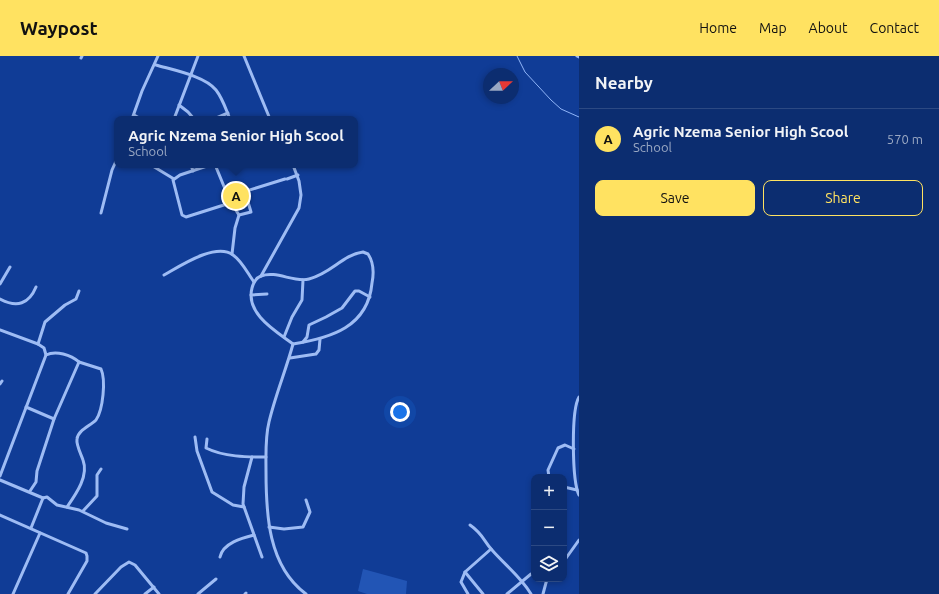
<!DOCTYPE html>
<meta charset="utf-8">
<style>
:root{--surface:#0c2d70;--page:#1a3978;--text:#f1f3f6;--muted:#9aa8c3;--line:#2c4983;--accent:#ffe261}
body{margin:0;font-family:Ubuntu,sans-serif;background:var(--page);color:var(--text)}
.controls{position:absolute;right:12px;bottom:12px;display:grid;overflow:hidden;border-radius:8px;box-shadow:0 2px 6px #0003}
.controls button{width:36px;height:36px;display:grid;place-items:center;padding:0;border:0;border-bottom:1px solid var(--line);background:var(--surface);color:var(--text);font:20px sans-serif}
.compass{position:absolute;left:483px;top:12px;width:36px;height:36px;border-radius:50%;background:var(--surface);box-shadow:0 2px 6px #0003;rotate:68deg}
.you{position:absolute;left:400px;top:356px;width:14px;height:14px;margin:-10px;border:3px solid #fff;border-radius:50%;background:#1a73e8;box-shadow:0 0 0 6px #1a73e833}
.badge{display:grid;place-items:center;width:26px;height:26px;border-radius:50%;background:var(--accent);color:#111;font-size:13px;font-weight:700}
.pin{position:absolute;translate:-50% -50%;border:2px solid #fff;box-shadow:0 1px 4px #0006}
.popup{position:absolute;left:114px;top:60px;width:244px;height:52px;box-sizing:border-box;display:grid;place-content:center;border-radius:8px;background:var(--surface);filter:drop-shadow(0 1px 3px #0005);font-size:13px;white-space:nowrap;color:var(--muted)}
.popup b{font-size:15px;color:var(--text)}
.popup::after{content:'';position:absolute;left:50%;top:100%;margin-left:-8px;border:8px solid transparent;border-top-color:var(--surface)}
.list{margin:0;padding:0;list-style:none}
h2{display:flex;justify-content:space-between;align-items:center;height:52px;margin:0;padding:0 16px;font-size:17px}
h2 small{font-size:13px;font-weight:400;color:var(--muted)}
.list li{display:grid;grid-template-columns:26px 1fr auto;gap:12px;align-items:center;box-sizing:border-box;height:60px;padding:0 16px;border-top:1px solid var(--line)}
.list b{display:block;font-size:15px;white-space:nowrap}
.list p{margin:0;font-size:13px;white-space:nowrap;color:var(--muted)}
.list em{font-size:13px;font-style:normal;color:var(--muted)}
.actions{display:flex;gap:8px;padding:12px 16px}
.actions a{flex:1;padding:9px 0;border:1px solid var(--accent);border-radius:8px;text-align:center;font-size:14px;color:var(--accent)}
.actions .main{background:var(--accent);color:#111}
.icon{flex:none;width:22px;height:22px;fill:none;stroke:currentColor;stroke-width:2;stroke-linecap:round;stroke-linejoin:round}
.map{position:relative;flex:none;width:579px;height:538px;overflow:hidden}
header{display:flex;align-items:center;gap:24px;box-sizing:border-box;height:56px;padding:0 20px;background:var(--accent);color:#111}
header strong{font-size:19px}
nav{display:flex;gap:22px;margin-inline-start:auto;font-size:14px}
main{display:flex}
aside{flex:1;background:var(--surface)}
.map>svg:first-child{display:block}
</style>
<header>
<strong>Waypost</strong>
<nav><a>Home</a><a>Map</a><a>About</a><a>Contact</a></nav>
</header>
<main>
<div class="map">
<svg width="579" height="538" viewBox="0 0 579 538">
<rect width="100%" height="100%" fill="#103c96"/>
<path fill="#2255b5" d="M363 513 407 525 406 538H367L358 535Z"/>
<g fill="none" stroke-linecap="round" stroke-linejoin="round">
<path stroke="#90b5f8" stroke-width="1" d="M517 0 525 16 551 44 561 53 579 61"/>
<g stroke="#9ebcf4" stroke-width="3">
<path d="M244 0 270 63"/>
<path d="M577 0 579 1"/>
<path d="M81 2 82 0"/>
<path d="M156 9C173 14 205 20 216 34 223 43 226 54 230 63"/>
<path d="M179 49 188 56 194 63"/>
<path d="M134 59 141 63"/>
<path d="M132 63 142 35 158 0"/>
<path d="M174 63 198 0"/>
<path d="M214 63 228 57"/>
<path d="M151 109 174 123"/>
<path d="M191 109 193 115"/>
<path d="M210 109 180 119 173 124 182 159 186 161 227 148 240 137 285 123"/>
<path d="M213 109 216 111 230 145 239 159 235 172 232 198"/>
<path d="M287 123 298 119"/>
<path d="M101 157 112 114 117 103"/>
<path d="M239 159 251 156 245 136"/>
<path d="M363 196 368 198C374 207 374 217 372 227 368 271 331 282 293 288 277 276 245 258 252 232 253 228 256 222 261 220 276 214 294 227 309 223 332 217 342 199 363 196Z"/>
<path d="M164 219C180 210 216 186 233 199 242 205 248 218 254 226"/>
<path d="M261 220 299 152 301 139 299 125 293 109"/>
<path d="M0 228 10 211"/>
<path d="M251 239 267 238"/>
<path d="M0 243C17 252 29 248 36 231"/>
<path d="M0 274 38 288 44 292 46 299 0 420"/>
<path d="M284 281 292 261 302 244 303 224"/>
<path d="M303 286 307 281 309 269 326 261 342 252 355 235H359L370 241"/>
<path d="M38 288 45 266 65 249 76 243 79 235"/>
<path d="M293 288C286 314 275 340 269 366 265 382 266 399 266 415 266 458 268 510 306 538"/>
<path d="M46 299C56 294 71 299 79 306L54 363"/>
<path d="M290 302 316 298 319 294 320 283"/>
<path d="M0 328 2 325"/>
<path d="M579 341C571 354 572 425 579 439"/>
<path d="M26 351 54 363 37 415 36 426 30 435"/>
<path d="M195 381 197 395 212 436 233 449 244 451"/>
<path d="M207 383 206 392C224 401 247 401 266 401"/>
<path d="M252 401 244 431 243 448 262 501"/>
<path d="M549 421 548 414 558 392 565 389 574 393"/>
<path d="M0 424 43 442 47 441 57 449 79 454 106 467 127 473"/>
<path d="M564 431 577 434"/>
<path d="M67 451C76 438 89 420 83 404 81 398 76 389 77 383 78 374 90 370 96 364 103 354 106 324 101 313L79 306"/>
<path d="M83 455 97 440V419L101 413"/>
<path d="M0 459 86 497 87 500V505L68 538"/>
<path d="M470 469C483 478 483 484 492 494 505 509 521 521 531 538"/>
<path d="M269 471 284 473 303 471 310 456 306 444"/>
<path d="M31 472 43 442"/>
<path d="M220 501C223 487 242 482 254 479"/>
<path d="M564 505 579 484"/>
<path d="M465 516 483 538"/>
<path d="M13 538 40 477"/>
<path d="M95 538 121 511 129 506 135 509 159 538"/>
<path d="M145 538 154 531"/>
<path d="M198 538 216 523"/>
<path d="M245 538 246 537"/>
<path d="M468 538 461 526 465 516 491 493"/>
<path d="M507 538 531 518"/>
<path d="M543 538 547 523"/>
</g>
</g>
</svg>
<div class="controls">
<button>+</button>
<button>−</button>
<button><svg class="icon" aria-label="layers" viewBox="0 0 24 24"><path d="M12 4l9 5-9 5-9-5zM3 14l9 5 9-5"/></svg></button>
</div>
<svg class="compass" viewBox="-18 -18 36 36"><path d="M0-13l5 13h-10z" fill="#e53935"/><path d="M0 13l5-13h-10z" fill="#9aa8c3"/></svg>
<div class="you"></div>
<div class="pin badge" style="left:236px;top:140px">A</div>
<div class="popup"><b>Agric Nzema Senior High Scool</b>School</div>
</div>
<aside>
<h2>Nearby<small></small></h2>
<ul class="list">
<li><span class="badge">A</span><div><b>Agric Nzema Senior High Scool</b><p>School</p></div><em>570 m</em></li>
</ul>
<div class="actions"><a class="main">Save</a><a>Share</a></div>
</aside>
</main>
